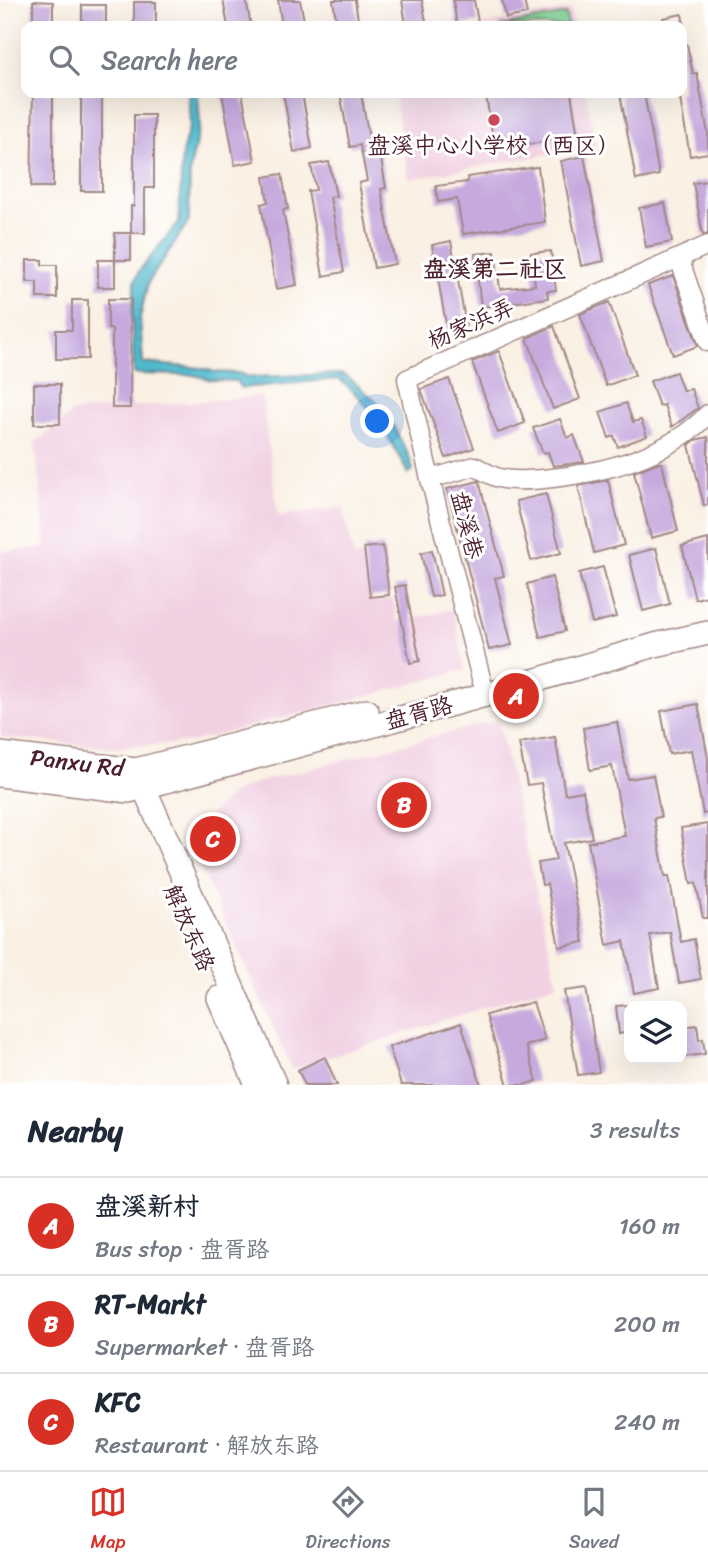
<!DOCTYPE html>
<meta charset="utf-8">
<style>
:root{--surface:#fff;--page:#f2f2f3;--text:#1f2937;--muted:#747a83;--line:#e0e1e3;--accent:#d93025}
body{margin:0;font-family:Sriracha,"LXGW WenKai TC",sans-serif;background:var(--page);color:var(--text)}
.controls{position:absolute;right:21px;bottom:21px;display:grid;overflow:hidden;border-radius:14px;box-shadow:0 7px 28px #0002}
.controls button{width:63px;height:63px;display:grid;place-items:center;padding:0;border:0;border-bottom:2px solid var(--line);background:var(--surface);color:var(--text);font:35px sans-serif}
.you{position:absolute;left:378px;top:422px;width:24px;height:24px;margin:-18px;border:5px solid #fff;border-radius:50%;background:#1a73e8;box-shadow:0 0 0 10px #1a73e833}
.badge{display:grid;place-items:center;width:46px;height:46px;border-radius:50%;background:var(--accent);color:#fff;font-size:23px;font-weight:700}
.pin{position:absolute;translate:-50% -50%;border:4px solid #fff;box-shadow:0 2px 7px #0006}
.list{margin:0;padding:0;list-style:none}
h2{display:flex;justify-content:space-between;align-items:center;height:91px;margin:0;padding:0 28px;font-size:30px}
h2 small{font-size:23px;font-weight:400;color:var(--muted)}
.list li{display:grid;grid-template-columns:46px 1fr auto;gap:21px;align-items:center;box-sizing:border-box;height:98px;padding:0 28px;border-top:2px solid var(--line)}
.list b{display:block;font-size:26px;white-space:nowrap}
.list p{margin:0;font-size:23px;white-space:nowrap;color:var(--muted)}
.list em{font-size:23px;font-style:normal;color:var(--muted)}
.icon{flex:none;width:38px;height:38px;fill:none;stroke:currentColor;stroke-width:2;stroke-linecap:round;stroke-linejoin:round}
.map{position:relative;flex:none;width:708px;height:1085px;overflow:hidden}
.search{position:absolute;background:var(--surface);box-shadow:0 7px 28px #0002;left:21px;right:21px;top:21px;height:77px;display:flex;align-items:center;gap:18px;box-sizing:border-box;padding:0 24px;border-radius:14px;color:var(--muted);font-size:26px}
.sheet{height:385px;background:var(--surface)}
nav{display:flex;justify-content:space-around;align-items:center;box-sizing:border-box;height:98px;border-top:2px solid var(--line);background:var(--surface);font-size:19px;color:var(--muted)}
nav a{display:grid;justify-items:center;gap:4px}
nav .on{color:var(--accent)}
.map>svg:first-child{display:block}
</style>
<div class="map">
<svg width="708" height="1085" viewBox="0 0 708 1085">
<rect width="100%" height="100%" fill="#fff"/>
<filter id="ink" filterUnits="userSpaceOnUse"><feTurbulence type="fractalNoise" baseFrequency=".0143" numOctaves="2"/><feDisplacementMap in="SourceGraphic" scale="14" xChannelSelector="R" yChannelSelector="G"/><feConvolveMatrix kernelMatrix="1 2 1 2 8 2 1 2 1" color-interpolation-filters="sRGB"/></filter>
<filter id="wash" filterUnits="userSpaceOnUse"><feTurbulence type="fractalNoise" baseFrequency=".00686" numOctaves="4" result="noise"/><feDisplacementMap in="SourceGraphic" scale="28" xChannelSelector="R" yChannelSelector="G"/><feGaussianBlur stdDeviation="1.57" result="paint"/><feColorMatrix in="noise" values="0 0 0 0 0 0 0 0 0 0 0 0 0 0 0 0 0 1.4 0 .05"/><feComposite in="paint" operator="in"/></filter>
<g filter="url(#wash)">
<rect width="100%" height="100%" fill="#faf0e3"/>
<g fill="#f1d0e2">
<path d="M571 9 574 26H473Z"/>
<path d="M394 93H586L595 146 409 179Z"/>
<path d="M262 396 278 516 343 507 354 558 364 556 372 602 393 599 397 622 453 609 465 670 191 742 113 748 0 737V552L46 547 35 443 72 412Z"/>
<path d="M498 720 557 984 292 1069 201 869 199 847 201 833 208 817 230 795 255 783Z"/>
</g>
<path fill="#7acd8f" stroke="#62765d" stroke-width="2" d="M566 14 568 26H500Z"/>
<path fill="#50bacd" stroke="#4d6c7c" stroke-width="2" d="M188 93H198L200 125 190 169 189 221 148 283 140 318 143 363 200 368 216 372 239 373 249 377 342 374 348 377 384 408 409 456 413 470 408 474C390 437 372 405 339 379L241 388 236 381 211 380 194 375 134 374 132 314 135 281 139 271 179 222 182 153 190 124Z"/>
<g id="blocks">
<g fill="#c6aade">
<path d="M223 0H246L251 26H228Z"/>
<path d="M278 0H300L305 26H282Z"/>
<path d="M333 0H355L359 26H337Z"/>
<path d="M402 0H422L426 22 406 25Z"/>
<path d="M453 0H474L478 22 457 26Z"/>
<path d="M502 0H524L527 14 506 18Z"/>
<path d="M33 1 53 2V26H33Z"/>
<rect x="134" y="2" width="22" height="24"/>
<rect x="82" y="5" width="24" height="21"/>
<path d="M682 14 684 26H664L663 18Z"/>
<path d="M682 44H687L693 74 697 73 708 134V153L690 156 679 93H682Z"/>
<path d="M33 93H53V187H31Z"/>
<rect x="81" y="93" width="21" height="98"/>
<path d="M222 93H242L255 161 235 165Z"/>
<path d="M283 93H302L312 148 294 152Z"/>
<path d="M340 93H361L372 155 380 153 386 188 381 189 395 264 374 268 359 183 367 181 360 145 350 147Z"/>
<path d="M505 93H571L578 136 495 150 486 96Z"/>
<path d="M620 93H644L659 175 636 180Z"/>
<path d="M134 115H154V188H145V233H131V206H134Z"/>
<path d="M584 156 604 261 581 266 561 161Z"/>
<path d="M329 162 336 196 330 197 344 272 323 276 308 191 316 190 311 165Z"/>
<path d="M538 167 545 222 463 234 457 199 438 202 436 186 468 182 467 177Z"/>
<path d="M282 174 288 209 283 210 297 285 276 289 261 204 268 202 264 177Z"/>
<path d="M708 181V234L703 235 693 183Z"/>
<path d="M665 203 672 242 646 247 639 208Z"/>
<rect x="115" y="233" width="16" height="27"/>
<path d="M451 241 466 326 447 330 432 245Z"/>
<path d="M551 251 556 290 547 291 548 298 481 307 475 254 495 252 500 289 535 285 531 253Z"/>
<path d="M27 260H42V265H57V298H37V282H27Z"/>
<rect x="98" y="260" width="17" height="27"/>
<path d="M673 276 698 346 673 355 648 285Z"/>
<path d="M108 299H131L130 408H112V329H108Z"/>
<path d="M72 300H88V359H56V330H72Z"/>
<path d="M609 302 635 375 606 386 580 314Z"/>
<path d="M554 326 580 399 553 409 527 338Z"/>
<path d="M499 351 525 423 498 433 472 362Z"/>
<path d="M676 372 683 391 691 389 698 408 672 427 664 405 659 406 650 381Z"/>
<path d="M449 379 474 448 446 458 421 389Z"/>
<rect x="34" y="384" width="26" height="40"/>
<path d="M626 403 633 422 641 420 647 436 618 447 614 436 609 438 600 412Z"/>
<path d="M560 419 567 438 574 435 584 462 553 466 548 452 543 453 533 428Z"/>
<path d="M708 437V505L704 506 689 445 695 440Z"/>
<path d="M656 463H662L678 531 651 538 634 472Z"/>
<path d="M608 480 624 545 594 553 578 486Z"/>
<path d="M479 481 504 576 495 578 512 645 489 650 447 489Z"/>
<path d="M546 494 561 553 531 561 516 501Z"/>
<path d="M708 539V596L695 599 682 546Z"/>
<path d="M383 546 389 595 370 597 364 548Z"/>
<path d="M656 548 670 604 643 611 629 555Z"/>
<path d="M432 550 442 595 431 597 421 553Z"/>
<path d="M603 567 616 617 592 623 579 573Z"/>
<path d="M552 577 565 631 540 637 527 584Z"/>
<path d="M405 585 420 661 410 663 395 587Z"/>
<path d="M698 704 708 758V813L703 814 691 750 669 754 661 711Z"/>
<path d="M617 722 628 779 653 775 661 817 654 818 665 876H669L681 942 694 939 701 979 679 983 670 932 650 935 659 988 634 993 624 941 607 945 588 842 625 836 612 766 590 770 583 728Z"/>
<path d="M555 737 565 794 583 791 592 838 564 843 584 942 559 947 547 884 542 885 538 863 556 860 541 783 527 785 519 743Z"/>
<path d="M708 824V918H703L696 883 691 884 681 828Z"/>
<path d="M586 988 599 1072 578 1075 564 991Z"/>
<path d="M533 1002 545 1040 526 1046 537 1081 523 1085H508L486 1015Z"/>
<path d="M629 1005V1032L619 1034 616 1006Z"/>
<path d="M461 1023 481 1085H401L389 1047Z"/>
<path d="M697 1025 699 1040 703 1039 705 1054 682 1057V1027Z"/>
<path d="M325 1057 337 1085H305L298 1070Z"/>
</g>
</g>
</g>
<g filter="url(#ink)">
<use href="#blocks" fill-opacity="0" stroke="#a28887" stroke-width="2"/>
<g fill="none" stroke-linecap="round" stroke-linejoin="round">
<defs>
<g id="minor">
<path d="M679 258 708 342"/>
<path d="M430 479 475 466C482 470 491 476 499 478 515 482 536 480 552 478 607 472 668 456 708 414"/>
<path d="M482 682 430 479 407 379 708 245"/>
</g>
<g id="major">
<path d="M0 754 136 770 367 711"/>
<path d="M137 772 275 1085"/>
<path d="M0 775 129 791 486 695 655 645 708 633"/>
<path d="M219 998 257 1085"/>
</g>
</defs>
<use href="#minor" stroke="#a28887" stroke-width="21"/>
<use href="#major" stroke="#a28887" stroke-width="26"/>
<use href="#minor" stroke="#fff" stroke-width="18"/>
<use href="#major" stroke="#fff" stroke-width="23"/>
</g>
</g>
<circle fill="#d1495b" stroke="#fff" stroke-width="2.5" cx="494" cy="120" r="7"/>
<g text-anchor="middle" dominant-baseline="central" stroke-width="6" stroke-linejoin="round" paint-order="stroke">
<g font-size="23" fill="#4a1f2b" stroke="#fff">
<text x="494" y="145">盘溪中心小学校（西区）</text>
</g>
<g font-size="23" fill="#4a1f2b" stroke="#fff">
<text transform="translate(471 324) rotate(-24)">杨家浜弄</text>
<text transform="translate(467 525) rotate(76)">盘溪巷</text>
<text transform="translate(419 713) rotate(-15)">盘胥路</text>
<text transform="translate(77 763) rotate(7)">Panxu Rd</text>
<text transform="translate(189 928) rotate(66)">解放东路</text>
</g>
<g font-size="24" font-weight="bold" fill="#4a1f2b" stroke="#fff">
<text x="495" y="269">盘溪第二社区</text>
</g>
</g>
</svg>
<div class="controls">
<button><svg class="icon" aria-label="layers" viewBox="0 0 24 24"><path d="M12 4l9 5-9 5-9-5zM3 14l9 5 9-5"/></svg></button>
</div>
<div class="you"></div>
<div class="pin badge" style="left:516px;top:696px">A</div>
<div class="pin badge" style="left:404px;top:805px">B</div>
<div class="pin badge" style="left:213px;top:839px">C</div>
<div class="search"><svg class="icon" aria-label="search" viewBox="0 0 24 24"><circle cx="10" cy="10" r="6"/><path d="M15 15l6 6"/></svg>Search here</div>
</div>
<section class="sheet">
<h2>Nearby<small>3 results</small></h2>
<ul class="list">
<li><span class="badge">A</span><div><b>盘溪新村</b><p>Bus stop · 盘胥路</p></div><em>160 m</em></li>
<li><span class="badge">B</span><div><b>RT-Markt</b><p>Supermarket · 盘胥路</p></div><em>200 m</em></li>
<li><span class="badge">C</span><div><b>KFC</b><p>Restaurant · 解放东路</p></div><em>240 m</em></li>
</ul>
</section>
<nav>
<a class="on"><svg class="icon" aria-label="map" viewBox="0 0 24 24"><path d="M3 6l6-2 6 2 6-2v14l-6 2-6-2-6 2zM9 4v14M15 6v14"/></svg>Map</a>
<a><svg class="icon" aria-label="directions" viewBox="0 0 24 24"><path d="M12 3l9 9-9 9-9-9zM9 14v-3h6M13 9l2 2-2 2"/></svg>Directions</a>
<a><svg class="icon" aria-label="saved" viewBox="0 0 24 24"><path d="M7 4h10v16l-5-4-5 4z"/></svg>Saved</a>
</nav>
